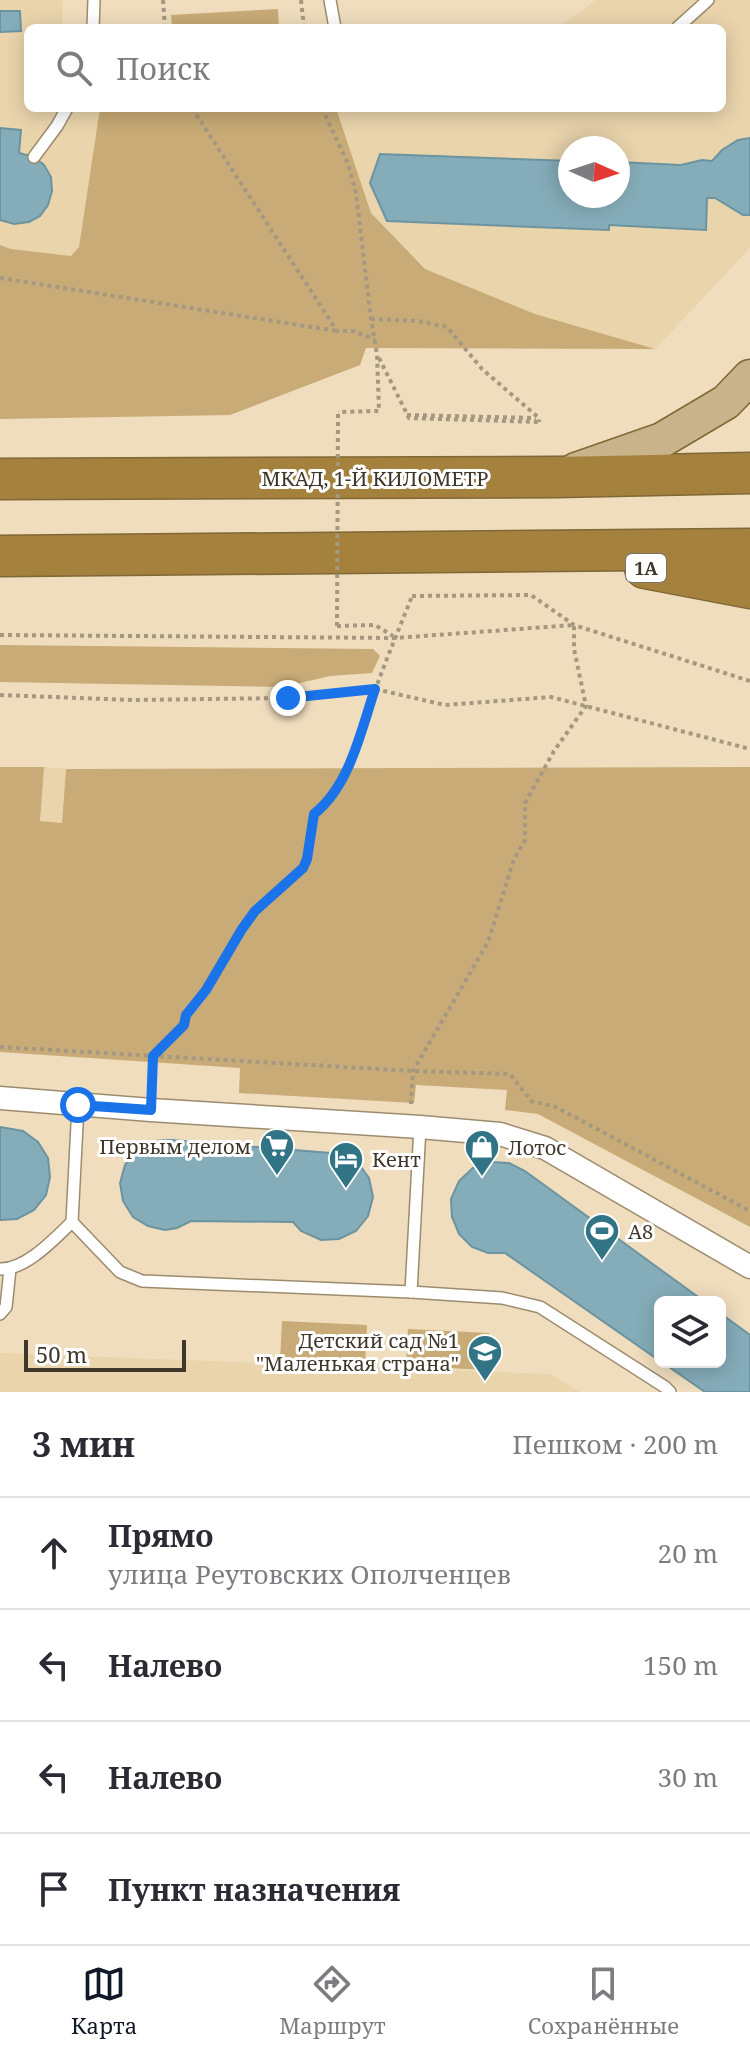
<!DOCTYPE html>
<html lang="ru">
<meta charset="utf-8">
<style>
:root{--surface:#fff;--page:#f2f2f3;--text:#2b2b33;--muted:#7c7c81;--line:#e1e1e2;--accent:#111827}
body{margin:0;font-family:"Noto Serif",serif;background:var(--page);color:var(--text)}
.controls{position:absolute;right:24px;bottom:24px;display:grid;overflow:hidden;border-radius:12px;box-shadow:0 4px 20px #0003}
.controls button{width:72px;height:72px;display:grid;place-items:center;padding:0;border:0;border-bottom:2px solid var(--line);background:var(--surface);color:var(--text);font:40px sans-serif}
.compass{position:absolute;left:558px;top:136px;width:72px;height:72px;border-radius:50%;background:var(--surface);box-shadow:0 4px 20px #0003;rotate:93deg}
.scale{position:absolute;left:24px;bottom:20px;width:162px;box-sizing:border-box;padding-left:8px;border:4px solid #3e372a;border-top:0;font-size:22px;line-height:28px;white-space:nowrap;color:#3e372a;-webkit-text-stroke:6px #fff;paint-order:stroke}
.stop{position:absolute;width:24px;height:24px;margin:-18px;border:6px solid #1a73e8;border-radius:50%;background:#fff}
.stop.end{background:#1a73e8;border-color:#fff;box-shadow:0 2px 8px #0008}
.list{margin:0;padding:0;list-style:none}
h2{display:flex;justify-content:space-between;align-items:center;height:104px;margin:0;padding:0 32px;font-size:34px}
h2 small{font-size:26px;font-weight:400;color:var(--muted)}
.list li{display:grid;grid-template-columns:52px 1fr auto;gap:24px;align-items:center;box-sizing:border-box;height:112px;padding:0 32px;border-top:2px solid var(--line)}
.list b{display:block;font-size:30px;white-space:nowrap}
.list p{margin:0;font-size:26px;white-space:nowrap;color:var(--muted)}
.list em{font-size:26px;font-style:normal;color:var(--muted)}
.icon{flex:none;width:44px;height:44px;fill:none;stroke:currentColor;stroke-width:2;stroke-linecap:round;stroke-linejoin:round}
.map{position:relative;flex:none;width:750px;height:1392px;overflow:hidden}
.search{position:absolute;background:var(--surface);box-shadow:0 4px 20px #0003;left:24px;right:24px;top:24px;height:88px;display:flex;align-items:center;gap:20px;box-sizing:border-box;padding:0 28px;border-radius:12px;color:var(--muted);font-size:30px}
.sheet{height:552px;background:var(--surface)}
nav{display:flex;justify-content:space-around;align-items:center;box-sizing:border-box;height:112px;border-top:2px solid var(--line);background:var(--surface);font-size:22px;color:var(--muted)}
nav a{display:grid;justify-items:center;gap:4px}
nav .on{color:var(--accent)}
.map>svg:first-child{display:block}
</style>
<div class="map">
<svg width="750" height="1392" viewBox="0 0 750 1392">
<rect width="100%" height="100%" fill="#efddbd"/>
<g fill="#e9d4ac" fill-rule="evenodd">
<path d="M0 0H63L62 28H28V108H100L79 247 72 256 11 249 0 245Z"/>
<path d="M596 0H750V248L655 349 535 314 425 269 371 213 336 108H722V28H557ZM570 148H618V196H570Z"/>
<path d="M44 767 66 769 62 823 40 821Z"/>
<path d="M0 1353 550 1374 580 1392H0Z"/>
</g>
<g fill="#c8ab76">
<path d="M278 9 279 28H172L171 15Z"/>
<path d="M100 108H336L371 213 425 269 535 314 655 349 366 348 360 365 230 415 0 419V245L11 249 71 256 79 247Z"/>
<path d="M0 645 373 649 380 656 372 673 330 676 283 687 0 682Z"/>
<path d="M0 767H44L40 821 62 823 66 769 750 767V1227L538 1114 505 1110 507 1090 416 1085 414 1103 239 1093 240 1068 0 1052Z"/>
<path d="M282 1321 367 1325 365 1364 280 1361Z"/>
<path d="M408 1329 489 1333 488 1370 406 1366Z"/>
</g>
<g fill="#85adb9" stroke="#6c94a0" stroke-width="2">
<path d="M0 11H20L21 31 0 32Z"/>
<path d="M0 128 21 130 19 153 34 157 44 165 51 177 52 191 48 205 40 216 29 222 14 224 0 220Z"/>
<path d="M750 138V215H743L715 198H707L706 230 609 225V230L387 221 370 183 380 154 570 161V196H618V162L681 165 702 160 712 161 722 150 738 140Z"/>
<path d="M0 1127 23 1131 38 1142 48 1158 50 1177 46 1195 34 1210 17 1219 0 1220Z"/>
<path d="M171 1140 343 1154 358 1163 369 1178 373 1197 368 1216 356 1231 339 1239 321 1240 301 1231 293 1222 191 1221 177 1228 165 1230 148 1226 133 1217 123 1201 120 1183 125 1165 136 1150 153 1141Z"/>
<path d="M491 1162 509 1163 525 1171 705 1302H660V1361L505 1253H488L472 1247 459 1234 452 1217 451 1199 459 1181 473 1168Z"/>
<path d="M720 1313 750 1335V1392H705L662 1362H720Z"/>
</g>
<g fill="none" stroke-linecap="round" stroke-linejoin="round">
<defs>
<g id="lane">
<path d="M330 0 335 28"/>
<path d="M93 28 94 0"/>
<path d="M677 28 708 0"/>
<path d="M34 157 57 126 67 108"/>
<path d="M78 1105 72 1222 120 1272 142 1281 411 1292"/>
<path d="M420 1127 411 1292 502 1298 540 1307 665 1387 670 1392"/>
<path d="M0 1269C26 1270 54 1239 72 1222"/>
<path d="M0 1314 6 1307 10 1269"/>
</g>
<path id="street" d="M0 1098 151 1110 420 1127 500 1134 545 1148 750 1267"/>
<path id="primary" d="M576 470 662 440 726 402 750 377"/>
<g id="highway">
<path d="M0 479 557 477 750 473"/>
<path d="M0 556 750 549"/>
<path d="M645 568 750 588"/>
</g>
</defs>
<use href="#lane" stroke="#9c8c6e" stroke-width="14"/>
<use href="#street" stroke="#9c8c6e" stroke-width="25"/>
<use href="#primary" stroke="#806736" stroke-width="37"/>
<use href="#highway" stroke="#806736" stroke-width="43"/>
<g stroke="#a59880" stroke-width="4" stroke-dasharray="4 4" stroke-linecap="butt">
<path d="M163 0 165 28"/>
<path d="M301 0 304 28"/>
<path d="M192 108 337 331H354L375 340"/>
<path d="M322 108 348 164 356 193 371 319 377 354 379 411 338 412"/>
<path d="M0 278 337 331"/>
<path d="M371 319 418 321 447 327 482 369 539 418V422"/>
<path d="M379 358 409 418 539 422"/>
<path d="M407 415 536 418"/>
<path d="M412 596 531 595 574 625 750 681"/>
<path d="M337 626 375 625 393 636"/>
<path d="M0 635 395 638 574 625"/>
<path d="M0 695 132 700 288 698 375 689 445 705 551 697 750 749"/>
<path d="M0 1047 413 1071 510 1074 531 1101 556 1107 750 1211"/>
<path d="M152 1090 153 1056 184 1025 186 1015 206 990 242 929 255 911 303 868 307 859 314 814C351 786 360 730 376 688 387 657 400 627 412 596"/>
<path d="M411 1104 413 1071 488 942 514 859 525 840V803L554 751 586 706 574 649V625"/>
</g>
<use href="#lane" stroke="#fff" stroke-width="11"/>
<use href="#street" stroke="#fff" stroke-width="22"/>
<use href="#primary" stroke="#c8b38a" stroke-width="34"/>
<use href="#highway" stroke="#a4813c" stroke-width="40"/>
<path stroke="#a59880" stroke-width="4" stroke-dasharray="4 4" stroke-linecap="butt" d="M337 626 338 412"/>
</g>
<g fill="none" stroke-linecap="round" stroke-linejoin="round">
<path stroke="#1a73e8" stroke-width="10" d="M78 1105 151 1110 153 1056 184 1025 186 1015 206 990 242 929 255 911 303 868 307 859 314 814C350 786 361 730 375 689L288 698"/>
</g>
<defs>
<symbol id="supermarket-pin" viewBox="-11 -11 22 30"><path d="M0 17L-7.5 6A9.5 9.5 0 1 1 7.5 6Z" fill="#317485" stroke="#fff"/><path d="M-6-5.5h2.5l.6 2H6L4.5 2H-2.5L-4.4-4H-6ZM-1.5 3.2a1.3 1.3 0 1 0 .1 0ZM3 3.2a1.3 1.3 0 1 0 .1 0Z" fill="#fff"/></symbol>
<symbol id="shop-pin" viewBox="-11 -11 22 30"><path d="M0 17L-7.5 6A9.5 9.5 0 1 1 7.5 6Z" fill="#317485" stroke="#fff"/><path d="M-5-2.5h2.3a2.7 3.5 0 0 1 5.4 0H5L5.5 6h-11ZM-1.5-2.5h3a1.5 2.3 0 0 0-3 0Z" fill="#fff"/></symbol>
<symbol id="hotel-pin" viewBox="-11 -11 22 30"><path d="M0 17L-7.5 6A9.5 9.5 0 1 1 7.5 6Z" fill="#317485" stroke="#fff"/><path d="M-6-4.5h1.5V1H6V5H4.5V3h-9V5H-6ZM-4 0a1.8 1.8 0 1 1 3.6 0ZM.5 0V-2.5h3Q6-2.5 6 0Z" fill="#fff"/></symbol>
<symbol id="stadium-pin" viewBox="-11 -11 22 30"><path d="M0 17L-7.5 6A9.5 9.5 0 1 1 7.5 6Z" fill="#317485" stroke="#fff"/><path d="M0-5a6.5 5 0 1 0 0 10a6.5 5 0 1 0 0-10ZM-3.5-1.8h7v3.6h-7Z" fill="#fff"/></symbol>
<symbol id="school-pin" viewBox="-11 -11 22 30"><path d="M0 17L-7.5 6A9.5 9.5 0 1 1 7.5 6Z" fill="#317485" stroke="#fff"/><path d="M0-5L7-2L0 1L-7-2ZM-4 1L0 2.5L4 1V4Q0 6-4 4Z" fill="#fff"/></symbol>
</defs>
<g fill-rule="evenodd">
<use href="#supermarket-pin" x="257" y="1126" width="40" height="54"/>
<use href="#shop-pin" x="462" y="1127" width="40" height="54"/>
<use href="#hotel-pin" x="326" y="1139" width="40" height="54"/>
<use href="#stadium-pin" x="582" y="1211" width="40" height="54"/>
<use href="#school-pin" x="465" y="1332" width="40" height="54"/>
</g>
<g text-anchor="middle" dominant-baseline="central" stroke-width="6" stroke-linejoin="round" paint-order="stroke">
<rect fill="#fff" stroke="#78736a" stroke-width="2" x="626" y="554" width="40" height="28" rx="6"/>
<g font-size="18" font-weight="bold" fill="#3e372a">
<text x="646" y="568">1A</text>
</g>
<g font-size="20" fill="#3e372a" stroke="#fff">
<text x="375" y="478">МКАД, 1-Й КИЛОМЕТР</text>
</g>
<g font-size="20" fill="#3e372a" stroke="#fff" text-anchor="start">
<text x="251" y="1146" text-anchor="end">Первым делом</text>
<text x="508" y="1147">Лотос</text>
<text x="372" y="1159">Кент</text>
<text x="628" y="1231">А8</text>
<text x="459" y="1340" text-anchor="end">Детский сад №1<tspan x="459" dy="23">"Маленькая страна"</tspan></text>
</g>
</g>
</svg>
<div class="controls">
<button><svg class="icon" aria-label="layers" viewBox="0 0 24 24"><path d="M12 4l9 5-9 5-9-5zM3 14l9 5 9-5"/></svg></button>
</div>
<svg class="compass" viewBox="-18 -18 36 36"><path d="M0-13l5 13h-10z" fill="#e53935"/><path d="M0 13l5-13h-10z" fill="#7c7c81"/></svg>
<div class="scale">50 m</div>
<div class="stop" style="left:78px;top:1105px"></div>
<div class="stop end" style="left:288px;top:698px"></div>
<div class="search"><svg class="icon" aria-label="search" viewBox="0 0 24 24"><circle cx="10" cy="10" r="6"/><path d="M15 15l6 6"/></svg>Поиск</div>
</div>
<section class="sheet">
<h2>3 мин<small>Пешком · 200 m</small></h2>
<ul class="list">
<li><svg class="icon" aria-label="ahead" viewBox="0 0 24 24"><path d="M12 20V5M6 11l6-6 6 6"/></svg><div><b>Прямо</b><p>улица Реутовских Ополченцев</p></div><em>20 m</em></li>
<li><svg class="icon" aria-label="left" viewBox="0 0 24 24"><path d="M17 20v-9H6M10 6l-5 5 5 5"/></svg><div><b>Налево</b></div><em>150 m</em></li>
<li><svg class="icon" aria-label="left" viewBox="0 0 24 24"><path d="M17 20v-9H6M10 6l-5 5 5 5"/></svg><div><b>Налево</b></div><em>30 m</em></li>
<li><svg class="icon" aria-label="arrive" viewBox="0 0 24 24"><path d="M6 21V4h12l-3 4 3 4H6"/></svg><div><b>Пункт назначения</b></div></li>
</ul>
</section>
<nav>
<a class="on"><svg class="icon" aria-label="map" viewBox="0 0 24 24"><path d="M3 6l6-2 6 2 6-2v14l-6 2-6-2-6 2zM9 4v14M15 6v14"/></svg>Карта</a>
<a><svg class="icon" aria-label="directions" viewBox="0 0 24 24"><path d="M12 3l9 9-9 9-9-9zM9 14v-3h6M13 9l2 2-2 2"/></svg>Маршрут</a>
<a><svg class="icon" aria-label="saved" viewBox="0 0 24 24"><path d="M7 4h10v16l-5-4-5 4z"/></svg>Сохранённые</a>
</nav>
